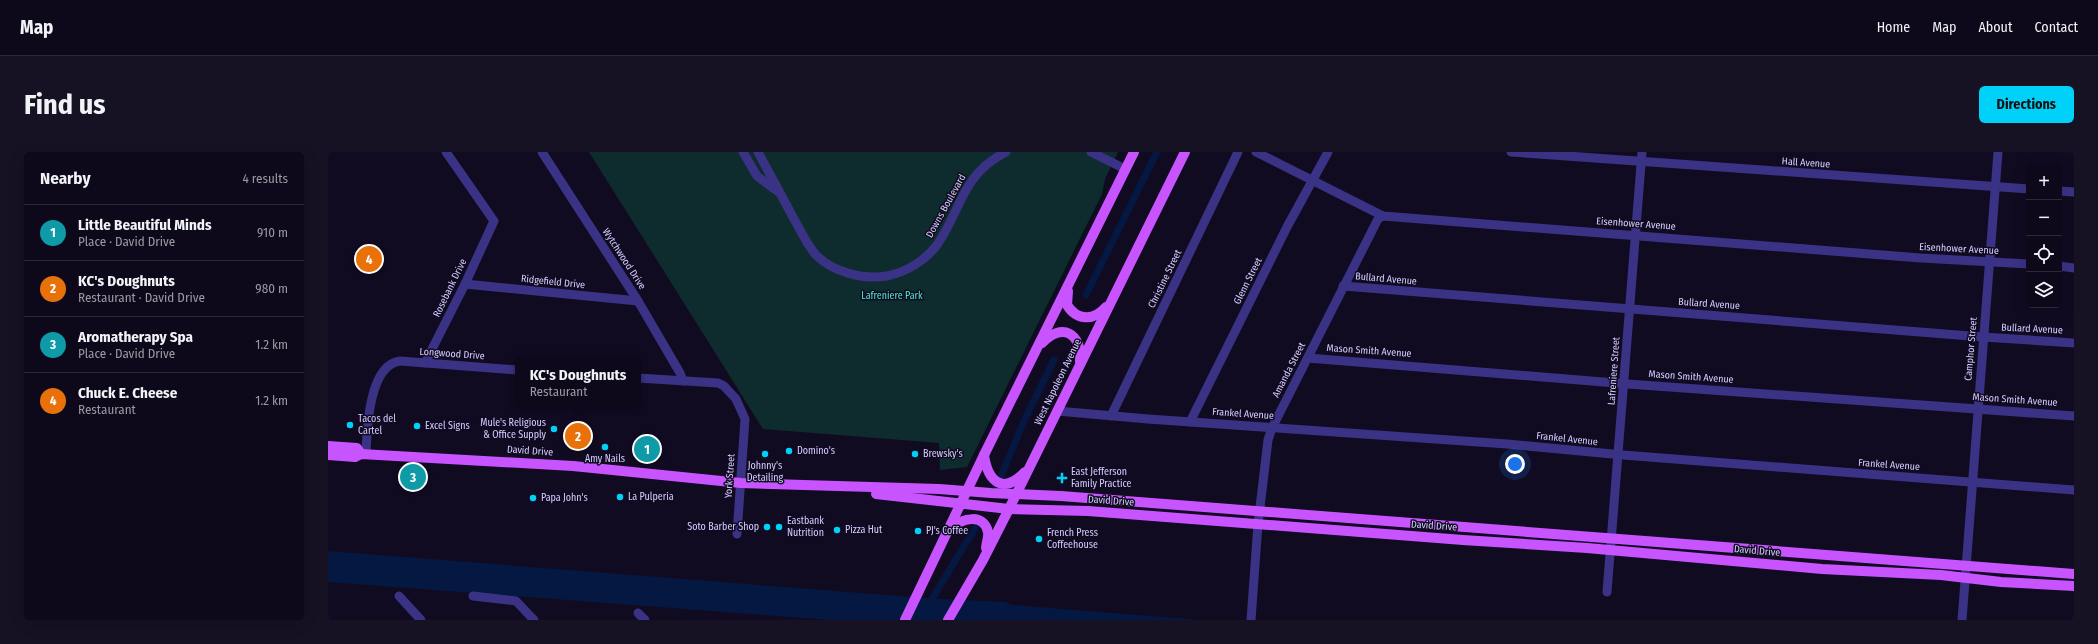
<!DOCTYPE html>
<meta charset="utf-8">
<style>
:root{--surface:#0d081a;--page:#161123;--text:#f1f3f6;--muted:#9a9aa2;--line:#2d2939;--accent:#00d1f8}
body{margin:0;font-family:"Fira Sans Condensed",sans-serif;background:var(--page);color:var(--text)}
.controls{position:absolute;right:12px;top:12px;display:grid;overflow:hidden;border-radius:6px;box-shadow:0 4px 16px #0002}
.controls button{width:36px;height:36px;display:grid;place-items:center;padding:0;border:0;border-bottom:1px solid var(--line);background:var(--surface);color:var(--text);font:20px sans-serif}
.you{position:absolute;left:1187px;top:312px;width:14px;height:14px;margin:-10px;border:3px solid #fff;border-radius:50%;background:#1a73e8;box-shadow:0 0 0 6px #1a73e833}
.badge{display:grid;place-items:center;width:26px;height:26px;border-radius:50%;background:var(--accent);color:#fff;font-size:13px;font-weight:700}
.pin{position:absolute;translate:-50% -50%;border:2px solid #fff;box-shadow:0 1px 4px #0006}
.popup{position:absolute;left:187px;top:204px;width:126px;height:52px;box-sizing:border-box;display:grid;place-content:center;border-radius:6px;background:var(--surface);filter:drop-shadow(0 1px 3px #0005);font-size:13px;white-space:nowrap;color:var(--muted)}
.popup b{font-size:15px;color:var(--text)}
.popup::after{content:'';position:absolute;left:50%;top:100%;margin-left:-8px;border:8px solid transparent;border-top-color:var(--surface)}
.list{margin:0;padding:0;list-style:none}
h2{display:flex;justify-content:space-between;align-items:center;height:52px;margin:0;padding:0 16px;font-size:17px}
h2 small{font-size:13px;font-weight:400;color:var(--muted)}
.list li{display:grid;grid-template-columns:26px 1fr auto;gap:12px;align-items:center;box-sizing:border-box;height:56px;padding:0 16px;border-top:1px solid var(--line)}
.list b{display:block;font-size:15px;white-space:nowrap}
.list p{margin:0;font-size:13px;white-space:nowrap;color:var(--muted)}
.list em{font-size:13px;font-style:normal;color:var(--muted)}
.icon{flex:none;width:22px;height:22px;fill:none;stroke:currentColor;stroke-width:2;stroke-linecap:round;stroke-linejoin:round}
.map{position:relative;flex:none;width:1746px;height:468px;overflow:hidden;border-radius:6px}
header{display:flex;align-items:center;gap:24px;box-sizing:border-box;height:56px;padding:0 20px;background:var(--surface);border-bottom:1px solid var(--line)}
header strong{font-size:19px}
nav{display:flex;gap:22px;margin-inline-start:auto;font-size:14px}
.intro{display:flex;align-items:center;justify-content:space-between;box-sizing:border-box;height:96px;padding:0 24px}
h1{margin:0;font-size:28px}
.button{padding:10px 18px;border-radius:6px;background:var(--accent);color:#111;font-size:14px;font-weight:700}
main{display:flex;gap:24px;padding:0 24px}
aside{flex:1;background:var(--surface);border-radius:6px;box-shadow:0 4px 16px #0002}
.map>svg:first-child{display:block}
</style>
<header>
<strong>Map</strong>
<nav><a>Home</a><a>Map</a><a>About</a><a>Contact</a></nav>
</header>
<div class="intro"><h1>Find us</h1><a class="button">Directions</a></div>
<main>
<aside>
<h2>Nearby<small>4 results</small></h2>
<ul class="list">
<li><span class="badge" style="background:#0f9aa8">1</span><div><b>Little Beautiful Minds</b><p>Place · David Drive</p></div><em>910 m</em></li>
<li><span class="badge" style="background:#e8710a">2</span><div><b>KC's Doughnuts</b><p>Restaurant · David Drive</p></div><em>980 m</em></li>
<li><span class="badge" style="background:#0f9aa8">3</span><div><b>Aromatherapy Spa</b><p>Place · David Drive</p></div><em>1.2 km</em></li>
<li><span class="badge" style="background:#e8710a">4</span><div><b>Chuck E. Cheese</b><p>Restaurant</p></div><em>1.2 km</em></li>
</ul>
</aside>
<div class="map">
<svg width="1746" height="468" viewBox="0 0 1746 468">
<rect width="100%" height="100%" fill="#110b22"/>
<path fill="#0e2c2d" d="M261 0H790L777 27 774 42 639 315 612 318 611 291 435 277Z"/>
<path fill="#051842" d="M0 399 597 446 677 450 684 453 872 468H503L0 430Z"/>
<g fill="none" stroke-linecap="round" stroke-linejoin="round">
<g stroke="#051842" stroke-width="7">
<path d="M758 143 829 0"/>
<path d="M672 326 697 267 726 208"/>
<path d="M593 468 596 460 649 373"/>
</g>
<g stroke="#3a3285" stroke-width="9">
<path d="M214 0 310 149 352 221 355 229"/>
<path d="M415 0 429 24 449 39"/>
<path d="M430 0C442 22 454 45 466 67 473 79 479 93 488 103 505 120 535 128 559 124 578 120 597 109 609 93 634 57 633 23 678 0"/>
<path d="M763 0 797 17"/>
<path d="M928 0 1055 64 1593 106 1701 112"/>
<path d="M1183 0 1701 37"/>
<path d="M1731 39 1746 40"/>
<path d="M1731 114 1746 116"/>
<path d="M137 132 310 149"/>
<path d="M1015 134 1655 185 1746 191"/>
<path d="M980 206 1300 232 1746 264"/>
<path d="M97 211 137 132 166 69 118 0"/>
<path d="M310 226 390 231 396 234 408 247 417 267 409 382"/>
<path d="M729 259 820 267 1179 292 1295 303 1746 338"/>
<path d="M783 264 910 0"/>
<path d="M862 270 959 75 1000 0"/>
<path d="M38 301C39 276 41 213 72 209L190 218"/>
<path d="M1279 440 1314 0"/>
<path d="M71 444 93 468"/>
<path d="M145 444 188 449 206 468"/>
<path d="M310 461 317 468"/>
<path d="M923 468 930 372 940 288 944 276 1050 67 1055 64"/>
<path d="M1634 468 1670 0"/>
</g>
<g stroke="#c854ff" stroke-width="10">
<path d="M740 139 739 153C749 169 766 169 778 155"/>
<path d="M714 191C734 170 754 181 752 209"/>
<path d="M0 294 29 296 33 302"/>
<path d="M0 303 27 305 33 302 245 314 413 331 611 337 663 341 733 344 1746 422"/>
<path d="M656 303C660 330 675 343 697 320"/>
<path d="M548 342 681 357 760 359 1135 388 1259 396 1494 417 1613 423 1673 430 1746 434"/>
<path d="M624 376C634 366 656 361 660 380 661 385 658 392 658 396"/>
<path d="M577 468 656 303 806 0"/>
<path d="M620 468 655 408 681 357 857 0"/>
</g>
</g>
<g fill="#00d1f8" stroke="#110b22" stroke-width="1.5">
<circle cx="22" cy="273" r="4"/>
<circle cx="89" cy="274" r="4"/>
<circle cx="226" cy="277" r="4"/>
<circle cx="277" cy="295" r="4"/>
<circle cx="461" cy="299" r="4"/>
<circle cx="437" cy="302" r="4"/>
<circle cx="587" cy="302" r="4"/>
<path d="M732 320h4v4h4v4h-4v4h-4v-4h-4v-4h4z"/>
<circle cx="292" cy="345" r="4"/>
<circle cx="205" cy="346" r="4"/>
<circle cx="439" cy="375" r="4"/>
<circle cx="451" cy="375" r="4"/>
<circle cx="509" cy="378" r="4"/>
<circle cx="590" cy="379" r="4"/>
<circle cx="711" cy="387" r="4"/>
</g>
<g text-anchor="middle" dominant-baseline="central" stroke-width="3" stroke-linejoin="round" paint-order="stroke">
<g font-size="10" fill="#d5cdff" stroke="#110b22">
<text transform="translate(1478 11) rotate(4)">Hall Avenue</text>
<text transform="translate(618 54) rotate(-61)">Downs Boulevard</text>
<text transform="translate(1308 72) rotate(4)">Eisenhower Avenue</text>
<text transform="translate(1631 97) rotate(3)">Eisenhower Avenue</text>
<text transform="translate(296 107) rotate(57)">Wytchwood Drive</text>
<text transform="translate(837 127) rotate(-64)">Christine Street</text>
<text transform="translate(1058 127) rotate(5)">Bullard Avenue</text>
<text transform="translate(920 129) rotate(-63)">Glenn Street</text>
<text transform="translate(225 130) rotate(6)">Ridgefield Drive</text>
<text transform="translate(122 136) rotate(-64)">Rosebank Drive</text>
<text transform="translate(1381 152) rotate(4)">Bullard Avenue</text>
<text transform="translate(1704 177) rotate(3)">Bullard Avenue</text>
<text transform="translate(1643 197) rotate(-85)">Camphor Street</text>
<text transform="translate(1041 199) rotate(4)">Mason Smith Avenue</text>
<text transform="translate(124 202) rotate(4)">Longwood Drive</text>
<text transform="translate(961 218) rotate(-63)">Amanda Street</text>
<text transform="translate(1286 219) rotate(-86)">Lafreniere Street</text>
<text transform="translate(1363 225) rotate(4)">Mason Smith Avenue</text>
<text transform="translate(730 230) rotate(-64)">West Napoleon Avenue</text>
<text transform="translate(1687 248) rotate(4)">Mason Smith Avenue</text>
<text transform="translate(915 262) rotate(4)">Frankel Avenue</text>
<text transform="translate(1239 287) rotate(6)">Frankel Avenue</text>
<text transform="translate(202 299) rotate(4)">David Drive</text>
<text transform="translate(1561 313) rotate(4)">Frankel Avenue</text>
<text transform="translate(402 324) rotate(-86)">York Street</text>
<text transform="translate(783 349) rotate(4)">David Drive</text>
<text transform="translate(1106 374) rotate(4)">David Drive</text>
<text transform="translate(1429 399) rotate(5)">David Drive</text>
</g>
<g font-size="10" fill="#4ee9cb" stroke="#110b22">
<text x="564" y="144">Lafreniere Park</text>
</g>
<g font-size="10" fill="#d5cdff" stroke="#110b22" text-anchor="start">
<text x="30" y="267">Tacos del<tspan x="30" dy="12">Cartel</tspan></text>
<text x="218" y="271" text-anchor="end">Mule's Religious<tspan x="218" dy="12">&amp; Office Supply</tspan></text>
<text x="97" y="274">Excel Signs</text>
<text x="469" y="299">Domino's</text>
<text x="595" y="302">Brewsky's</text>
<text x="277" y="307" text-anchor="middle">Amy Nails</text>
<text x="437" y="314" text-anchor="middle">Johnny's<tspan x="437" dy="12">Detailing</tspan></text>
<text x="743" y="320">East Jefferson<tspan x="743" dy="12">Family Practice</tspan></text>
<text x="300" y="345">La Pulperia</text>
<text x="213" y="346">Papa John's</text>
<text x="459" y="369">Eastbank<tspan x="459" dy="12">Nutrition</tspan></text>
<text x="431" y="375" text-anchor="end">Soto Barber Shop</text>
<text x="517" y="378">Pizza Hut</text>
<text x="598" y="379">PJ's Coffee</text>
<text x="719" y="381">French Press<tspan x="719" dy="12">Coffeehouse</tspan></text>
</g>
</g>
</svg>
<div class="controls">
<button>+</button>
<button>−</button>
<button><svg class="icon" aria-label="locate" viewBox="0 0 24 24"><circle cx="12" cy="12" r="6"/><path d="M12 2v4M12 18v4M2 12h4M18 12h4"/></svg></button>
<button><svg class="icon" aria-label="layers" viewBox="0 0 24 24"><path d="M12 4l9 5-9 5-9-5zM3 14l9 5 9-5"/></svg></button>
</div>
<div class="you"></div>
<div class="pin badge" style="left:319px;top:297px;background:#0f9aa8">1</div>
<div class="pin badge" style="left:250px;top:284px;background:#e8710a">2</div>
<div class="popup"><b>KC's Doughnuts</b>Restaurant</div>
<div class="pin badge" style="left:85px;top:325px;background:#0f9aa8">3</div>
<div class="pin badge" style="left:41px;top:107px;background:#e8710a">4</div>
</div>
</main>
